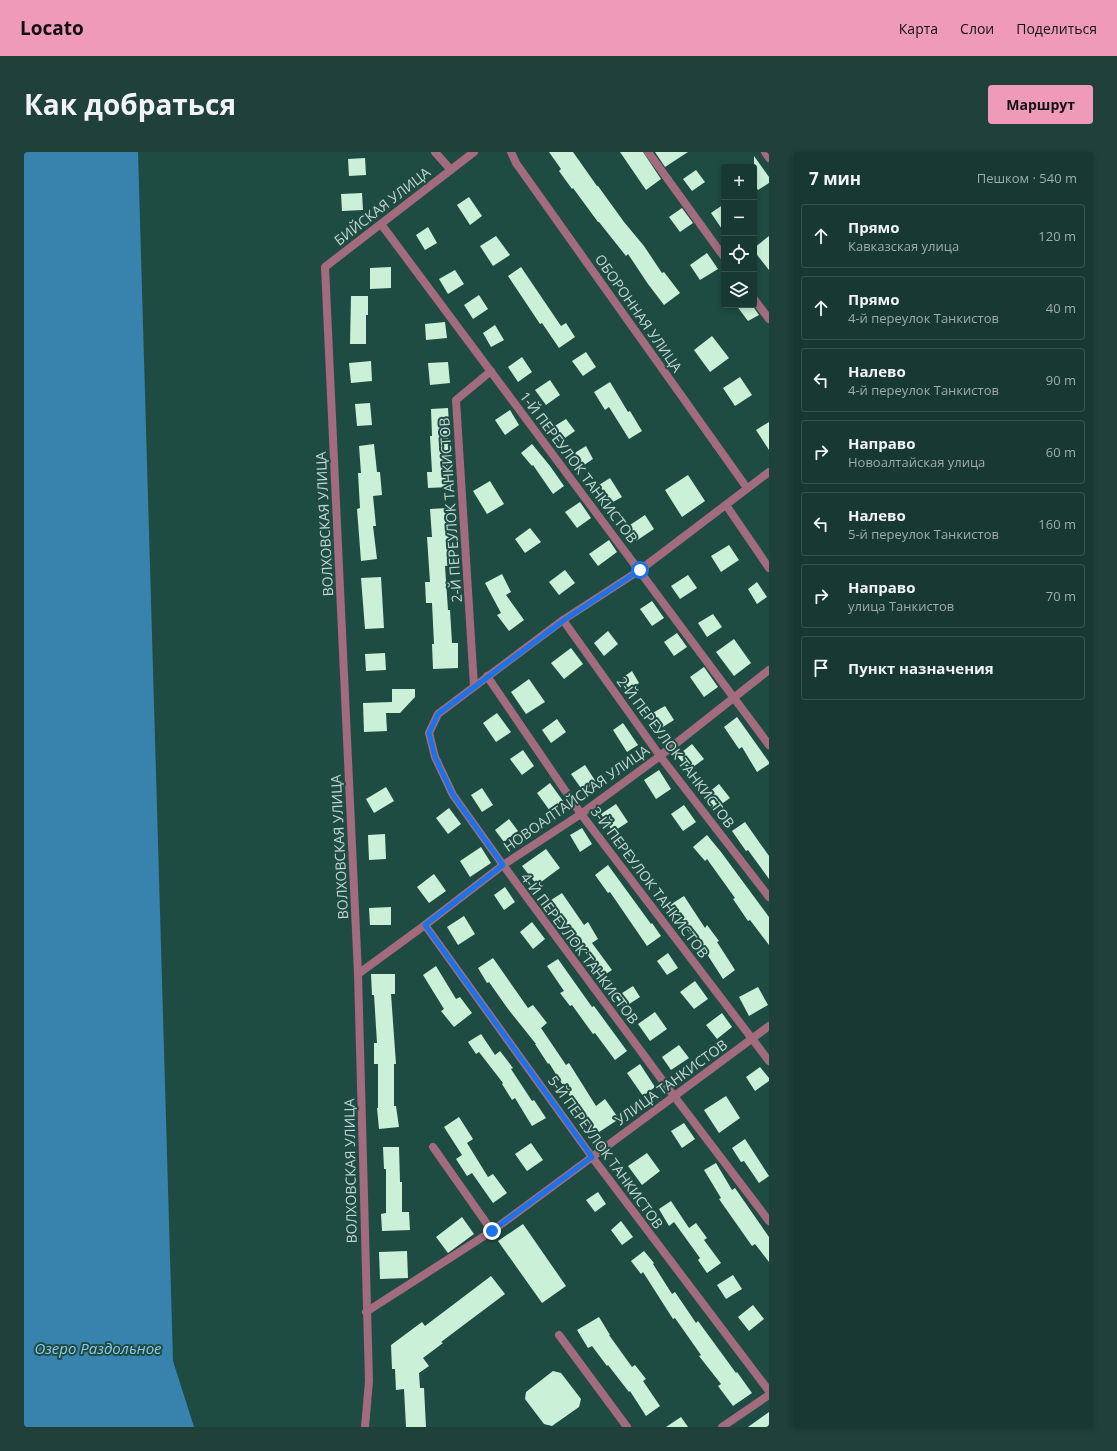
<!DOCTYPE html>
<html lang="ru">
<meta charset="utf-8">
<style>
:root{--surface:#173932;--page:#20403a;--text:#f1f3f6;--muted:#9eacac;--line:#36534d;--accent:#ef9ab8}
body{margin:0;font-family:"Open Sans",sans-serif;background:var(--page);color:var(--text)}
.controls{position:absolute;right:12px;top:12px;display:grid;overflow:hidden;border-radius:4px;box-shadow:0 2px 6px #0003}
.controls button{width:36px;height:36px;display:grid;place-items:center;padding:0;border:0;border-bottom:1px solid var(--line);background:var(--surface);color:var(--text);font:20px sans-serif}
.stop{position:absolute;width:12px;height:12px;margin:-9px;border:3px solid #1a73e8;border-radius:50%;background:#fff}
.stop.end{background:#1a73e8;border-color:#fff;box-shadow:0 1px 4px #0008}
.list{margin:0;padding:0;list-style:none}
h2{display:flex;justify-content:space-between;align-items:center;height:52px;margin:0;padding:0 16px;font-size:17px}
h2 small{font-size:13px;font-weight:400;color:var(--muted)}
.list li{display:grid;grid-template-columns:26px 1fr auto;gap:12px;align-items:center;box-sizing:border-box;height:64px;margin:0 8px 8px;padding:0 8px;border:1px solid var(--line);border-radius:4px}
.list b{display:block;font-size:15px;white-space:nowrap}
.list p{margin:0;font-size:13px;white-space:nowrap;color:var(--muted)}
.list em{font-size:13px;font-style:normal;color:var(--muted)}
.icon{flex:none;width:22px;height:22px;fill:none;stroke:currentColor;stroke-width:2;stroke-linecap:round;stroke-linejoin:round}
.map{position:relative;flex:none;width:745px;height:1275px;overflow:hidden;border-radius:4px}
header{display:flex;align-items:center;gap:24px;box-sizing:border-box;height:56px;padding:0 20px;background:var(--accent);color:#111}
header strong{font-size:19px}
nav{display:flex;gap:22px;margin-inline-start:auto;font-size:14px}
.intro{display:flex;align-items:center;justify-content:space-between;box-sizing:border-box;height:96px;padding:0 24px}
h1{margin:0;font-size:28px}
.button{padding:10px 18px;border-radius:4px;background:var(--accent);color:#111;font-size:14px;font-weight:700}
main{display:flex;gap:24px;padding:0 24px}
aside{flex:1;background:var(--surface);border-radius:4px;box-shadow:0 2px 6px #0003}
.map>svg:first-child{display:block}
</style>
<header>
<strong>Locato</strong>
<nav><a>Карта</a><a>Слои</a><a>Поделиться</a></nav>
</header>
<div class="intro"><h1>Как добраться</h1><a class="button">Маршрут</a></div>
<main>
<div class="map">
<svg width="745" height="1275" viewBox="0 0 745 1275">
<rect width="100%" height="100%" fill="#1f4c42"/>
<path fill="#3783ae" d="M0 0H114L149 1209 170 1275H0Z"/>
<g fill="#caf1d8">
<path d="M525 0H549L573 34H574L600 70 620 94 638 121 640 120 656 141 640 153 624 132 604 102 602 104 575 70H574L549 36 548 37 535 19 537 17Z"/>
<path d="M596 0H619L637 27 622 38Z"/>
<path d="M631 0H664L641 15Z"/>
<path d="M730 4 745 25V31L734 38 730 32Z"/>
<path d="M341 6 342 23 325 24 324 7Z"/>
<path d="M672 18 681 30 668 39 659 27Z"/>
<path d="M338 41 339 58 318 59 317 42Z"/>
<path d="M445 45 458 64 446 73 433 53Z"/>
<path d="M700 52V80L687 61Z"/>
<path d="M658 56 669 71 656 80 645 65Z"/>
<path d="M404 75 413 91 401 98 392 83Z"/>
<path d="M472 84 486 103 469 114 456 94Z"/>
<path d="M745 84V118L730 99V96Z"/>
<path d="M683 101 694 117 676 128 666 113Z"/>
<path d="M367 115V136L346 137V116Z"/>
<path d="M497 115 537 174 542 171 551 185 535 196 518 171 516 172 484 124Z"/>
<path d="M431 118 440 132 424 142 415 127Z"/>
<path d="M455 143 464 157 449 167 440 153Z"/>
<path d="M327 144H344V163H342V192H326Z"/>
<path d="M712 153H728L735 163 724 169Z"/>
<path d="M421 170 423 186 402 188 401 172Z"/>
<path d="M471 173 480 188 467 195 459 181Z"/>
<path d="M688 184 705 206 686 220 670 198Z"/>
<path d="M562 200 572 215 559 224 548 209Z"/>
<path d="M498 205 508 220 494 230 484 215Z"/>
<path d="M347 209 348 229 327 231 325 211Z"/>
<path d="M424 210 426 231 406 233 404 211Z"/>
<path d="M716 225 728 243 711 254 699 236Z"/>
<path d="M526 228 536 243 522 253 511 238Z"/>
<path d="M586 230 604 260 606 259 618 279 605 287 585 255 581 258 570 240Z"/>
<path d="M346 251 348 273 333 274 331 252Z"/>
<path d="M424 256 425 272H423L425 305H423L424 335 404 336 403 320H408L406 284H408L407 257Z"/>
<path d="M486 258 495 273 481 283 471 268Z"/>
<path d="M542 267 551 279 538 288 529 275Z"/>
<path d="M745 270V298L732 278Z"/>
<path d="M350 292 353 320H356L358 343 349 344 352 374H349L353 407 337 409 333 357 336 356 334 321H337L335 294Z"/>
<path d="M508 292 526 314 540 334 529 342 509 313 508 314 497 301Z"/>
<path d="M562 294 569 307 557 315 549 302Z"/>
<path d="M664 323 681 349 658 365 641 338Z"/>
<path d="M586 326 598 345 587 351 575 333Z"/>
<path d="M466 329 480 352 463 362 449 339Z"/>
<path d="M556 350 567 366 553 376 541 360Z"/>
<path d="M424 356 425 384 428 383 430 413 421 414 424 458H426L428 491H434V516L409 517 408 492H410L408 451H402L401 430H406L403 385H408L406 357Z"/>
<path d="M621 363 630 377 612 389 603 375Z"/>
<path d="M506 376 517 390 501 401 491 387Z"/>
<path d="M585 388 593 400 574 414 565 402Z"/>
<path d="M705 393 715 408 697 420 687 404Z"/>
<path d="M541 418 551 431 535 443 525 430Z"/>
<path d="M478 422 487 440 482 443 500 468 485 479 473 463 477 461 461 431Z"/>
<path d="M664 423 673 436 656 447 647 434Z"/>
<path d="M357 425 360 476 341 477 337 426Z"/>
<path d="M733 430 743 445 733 452 724 437Z"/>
<path d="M628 449 640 466 628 474 616 457Z"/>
<path d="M689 462 698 475 683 485 674 471Z"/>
<path d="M584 479 594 492 580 504 570 491Z"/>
<path d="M653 481 663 495 650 504 640 490Z"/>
<path d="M710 487 727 511 710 524 692 500Z"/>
<path d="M547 496 559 512 540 527 527 511Z"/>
<path d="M361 501 362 518 342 519 341 502Z"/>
<path d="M680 515 694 535 680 545 666 525Z"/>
<path d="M608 519 615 531 605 538 598 526Z"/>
<path d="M505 527 521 550 502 562 487 540Z"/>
<path d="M368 537H391V545L376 561H362L363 579 340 580 339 551 368 550Z"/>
<path d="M641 554 650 568 634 578 625 563Z"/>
<path d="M473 561 487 580 472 590 459 571Z"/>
<path d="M713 565 745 610V612L733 620 718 595 715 597 700 575Z"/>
<path d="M533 567 542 580 527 591 518 578Z"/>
<path d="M599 571 614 593 603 600 589 578Z"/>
<path d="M668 592 680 607 665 618 653 604Z"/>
<path d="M499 598 510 614 498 623 486 607Z"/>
<path d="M561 613 572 630 559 639 547 622Z"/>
<path d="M635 618 647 637 632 647 620 628Z"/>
<path d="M526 631 539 649 526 659 513 641Z"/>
<path d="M695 632 706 646 689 658 679 645Z"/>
<path d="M362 635 370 649 350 661 342 647Z"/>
<path d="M458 636 469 653 458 660 447 643Z"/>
<path d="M592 652 604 670 589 680 577 662Z"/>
<path d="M660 653 672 670 659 679 647 662Z"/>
<path d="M425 656 437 672 424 682 412 666Z"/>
<path d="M485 667 494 679 480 690 471 678Z"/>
<path d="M721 670 745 704V727L724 698 722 699 708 679Z"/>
<path d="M558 676 568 692 556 700 546 683Z"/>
<path d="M361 682 362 707 345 708 344 683Z"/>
<path d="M683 683 697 700 745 765V793L726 768 724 769 709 747 711 746 683 707 681 709 669 695Z"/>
<path d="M457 695 467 711 446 725 436 709Z"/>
<path d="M522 697 536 716 513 733 498 714Z"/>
<path d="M584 713 627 772 628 771 637 784 623 794 586 740 584 741 571 723Z"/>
<path d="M410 722 422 739 405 751 393 735Z"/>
<path d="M481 735 491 750 480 758 470 743Z"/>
<path d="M538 741 560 773 564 770 574 787 568 791 588 818 579 824 559 797 557 798 539 770H538L524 750Z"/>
<path d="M660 744 681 776 683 773 695 789 693 790 711 818 699 827 681 799 659 773 646 753Z"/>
<path d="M367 755V773H346L345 756Z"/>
<path d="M440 764 451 782 434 793 423 775Z"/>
<path d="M508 770 521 787 509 797 496 780Z"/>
<path d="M644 801 654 816 643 823 633 809Z"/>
<path d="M469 806 504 856 509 853 523 871 517 876 542 913 545 911 572 954 581 947 595 967 572 982 552 954 525 911 524 912 511 892H512L484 857 465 830 463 831 454 816Z"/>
<path d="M534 807 568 855 570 854 603 899 591 908 571 881 569 882 548 853 546 854 536 841 540 839 523 814Z"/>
<path d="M412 814 432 847 436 845 448 861 430 875 417 859 420 857 399 823Z"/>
<path d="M347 822H371V842H367L372 912H370V954H372L375 975 355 977 353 956H354V912H350V891H353L350 843H348Z"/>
<path d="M671 829 684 847 670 857 656 840Z"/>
<path d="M609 834 616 845 599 856 592 845Z"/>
<path d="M734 835 744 853 725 864 715 845Z"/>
<path d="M631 860 643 877 626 889 614 872Z"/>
<path d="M698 861 708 875 693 887 682 873Z"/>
<path d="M457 882 471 903 476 899 489 916 487 917 508 949 510 948 522 966 508 974 491 946 488 948 478 932 479 931 455 900 452 902 444 890Z"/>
<path d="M655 893 665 906 647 918 638 905Z"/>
<path d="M616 912 631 935 619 944 603 921Z"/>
<path d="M736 915 745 926V929L731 939 722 925Z"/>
<path d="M702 944 716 966 695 981 680 958Z"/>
<path d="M435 965 449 987 443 991 464 1025 469 1022 483 1041 469 1051 448 1021 443 1024 432 1007 438 1003 420 975Z"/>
<path d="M660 971 671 987 658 996 647 979Z"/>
<path d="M721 987 745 1024 735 1031 720 1009 717 1010 708 996Z"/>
<path d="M507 991 519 1008 503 1019 491 1002Z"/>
<path d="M359 995H375L376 1030H378V1060H385L386 1078 358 1079 357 1062 362 1061V1017H360Z"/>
<path d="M623 1001 636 1019 618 1033 604 1014Z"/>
<path d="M692 1011 708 1038 711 1036 745 1085V1110L731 1092 728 1094 695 1047 697 1046 680 1018Z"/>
<path d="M574 1040 582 1052 571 1060 562 1048Z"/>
<path d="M647 1049 665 1076 672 1071 683 1086 680 1088 697 1111 683 1121 674 1108 676 1106 650 1070 645 1074 635 1057Z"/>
<path d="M438 1065 450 1082 424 1101 412 1085Z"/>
<path d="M597 1069 609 1085 598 1093 587 1078Z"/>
<path d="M499 1072 542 1134 518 1151 474 1089Z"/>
<path d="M383 1099 384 1126 356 1127 355 1100Z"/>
<path d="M620 1099 630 1111 629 1112 648 1142 651 1140 672 1171 674 1169 712 1221 713 1220 728 1241 709 1254 694 1234 697 1232 675 1204 677 1203 651 1166 649 1167 619 1120 617 1122 607 1109Z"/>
<path d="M709 1123 718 1137 702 1147 693 1133Z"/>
<path d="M467 1124 481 1142 417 1190 419 1191 399 1206 405 1214 395 1221 396 1236H400L402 1275H382L380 1237 372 1238 371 1217H368L367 1193 398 1170 401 1174Z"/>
<path d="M729 1153 740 1167 725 1179 714 1165Z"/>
<path d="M575 1165 586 1183H585L608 1215 611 1213 622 1227 619 1229 636 1254 622 1264 606 1239 605 1240 584 1213 583 1214 568 1194 564 1196 553 1178Z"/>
<path d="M529 1219 537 1221 557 1247 555 1255 528 1274 520 1272 501 1247 502 1240Z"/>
<path d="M745 1260V1275H724Z"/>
<path d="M657 1265 664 1275H642Z"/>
</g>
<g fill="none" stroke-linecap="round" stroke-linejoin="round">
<g stroke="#a26b7e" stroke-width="8">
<path d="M411 0 427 18"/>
<path d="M487 0 492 11 723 336"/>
<path d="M624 0 700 105"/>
<path d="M741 0 745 6"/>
<path d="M357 72 745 593"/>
<path d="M730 147 745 167"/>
<path d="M745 320 616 418 539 468 414 562 405 581 411 605 429 643 479 713 650 944 745 1069"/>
<path d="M702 353 745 416"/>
<path d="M539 468 636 604 745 745"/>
<path d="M463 524 557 662 745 909"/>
<path d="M450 534 432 248 467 219"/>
<path d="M401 773 568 1005 745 1239"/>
<path d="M334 822 401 773 479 713 557 662 636 604 745 518"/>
<path d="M409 995 468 1079"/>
<path d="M342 1160 468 1079 745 874"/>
<path d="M535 1183 603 1275"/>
<path d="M341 1275 345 1229 334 822 301 115 450 0"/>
<path d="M698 1275 745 1243"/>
</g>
</g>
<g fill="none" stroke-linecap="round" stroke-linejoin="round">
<path stroke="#1a73e8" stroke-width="5" d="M468 1079 568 1005 401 773 479 713 429 643 411 605 405 581 414 562 540 468 616 418"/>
</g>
<g text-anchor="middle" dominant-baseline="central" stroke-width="4" stroke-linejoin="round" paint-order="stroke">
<g font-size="14" fill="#c1d8d2" stroke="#1f4c42">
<text transform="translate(358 54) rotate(-38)">БИЙСКАЯ УЛИЦА</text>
<text transform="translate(615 161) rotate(55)">ОБОРОННАЯ УЛИЦА</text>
<text transform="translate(555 315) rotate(53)">1-Й ПЕРЕУЛОК ТАНКИСТОВ</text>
<text transform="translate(426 358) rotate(-94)">2-Й ПЕРЕУЛОК ТАНКИСТОВ</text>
<text transform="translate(300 372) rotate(-93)">ВОЛХОВСКАЯ УЛИЦА</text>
<text transform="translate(652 600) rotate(53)">2-Й ПЕРЕУЛОК ТАНКИСТОВ</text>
<text transform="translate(552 646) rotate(-35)">НОВОАЛТАЙСКАЯ УЛИЦА</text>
<text transform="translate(315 695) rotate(-93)">ВОЛХОВСКАЯ УЛИЦА</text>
<text transform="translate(626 730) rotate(53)">3-Й ПЕРЕУЛОК ТАНКИСТОВ</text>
<text transform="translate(556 796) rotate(53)">4-Й ПЕРЕУЛОК ТАНКИСТОВ</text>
<text transform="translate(647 930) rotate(-36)">УЛИЦА ТАНКИСТОВ</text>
<text transform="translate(582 1000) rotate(54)">5-Й ПЕРЕУЛОК ТАНКИСТОВ</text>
<text transform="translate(326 1019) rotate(-91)">ВОЛХОВСКАЯ УЛИЦА</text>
</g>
<g font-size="15" font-style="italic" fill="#8fc8ed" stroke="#1f4c42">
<text x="74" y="1196">Озеро Раздольное</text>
</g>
</g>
</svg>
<div class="controls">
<button>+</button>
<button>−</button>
<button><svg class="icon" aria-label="locate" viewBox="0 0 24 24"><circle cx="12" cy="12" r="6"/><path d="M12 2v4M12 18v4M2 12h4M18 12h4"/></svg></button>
<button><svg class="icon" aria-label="layers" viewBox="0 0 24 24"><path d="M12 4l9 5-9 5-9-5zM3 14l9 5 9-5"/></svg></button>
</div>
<div class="stop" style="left:616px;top:418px"></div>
<div class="stop end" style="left:468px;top:1079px"></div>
</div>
<aside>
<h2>7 мин<small>Пешком · 540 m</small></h2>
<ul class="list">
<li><svg class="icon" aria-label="ahead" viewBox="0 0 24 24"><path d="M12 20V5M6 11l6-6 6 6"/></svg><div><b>Прямо</b><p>Кавказская улица</p></div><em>120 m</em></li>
<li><svg class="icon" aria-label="ahead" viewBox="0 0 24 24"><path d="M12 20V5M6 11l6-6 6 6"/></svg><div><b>Прямо</b><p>4-й переулок Танкистов</p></div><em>40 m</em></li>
<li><svg class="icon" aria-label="left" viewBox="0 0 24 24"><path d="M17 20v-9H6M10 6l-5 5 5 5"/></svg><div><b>Налево</b><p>4-й переулок Танкистов</p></div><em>90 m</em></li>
<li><svg class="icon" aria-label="right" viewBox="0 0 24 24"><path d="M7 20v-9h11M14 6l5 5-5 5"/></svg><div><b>Направо</b><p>Новоалтайская улица</p></div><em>60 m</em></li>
<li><svg class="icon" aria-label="left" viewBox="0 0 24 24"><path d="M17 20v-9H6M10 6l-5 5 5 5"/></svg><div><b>Налево</b><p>5-й переулок Танкистов</p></div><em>160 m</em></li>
<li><svg class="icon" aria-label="right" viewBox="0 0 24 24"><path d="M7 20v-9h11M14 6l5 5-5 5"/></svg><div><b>Направо</b><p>улица Танкистов</p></div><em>70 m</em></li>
<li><svg class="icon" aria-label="arrive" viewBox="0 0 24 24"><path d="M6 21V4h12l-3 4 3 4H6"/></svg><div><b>Пункт назначения</b></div></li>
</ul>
</aside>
</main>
